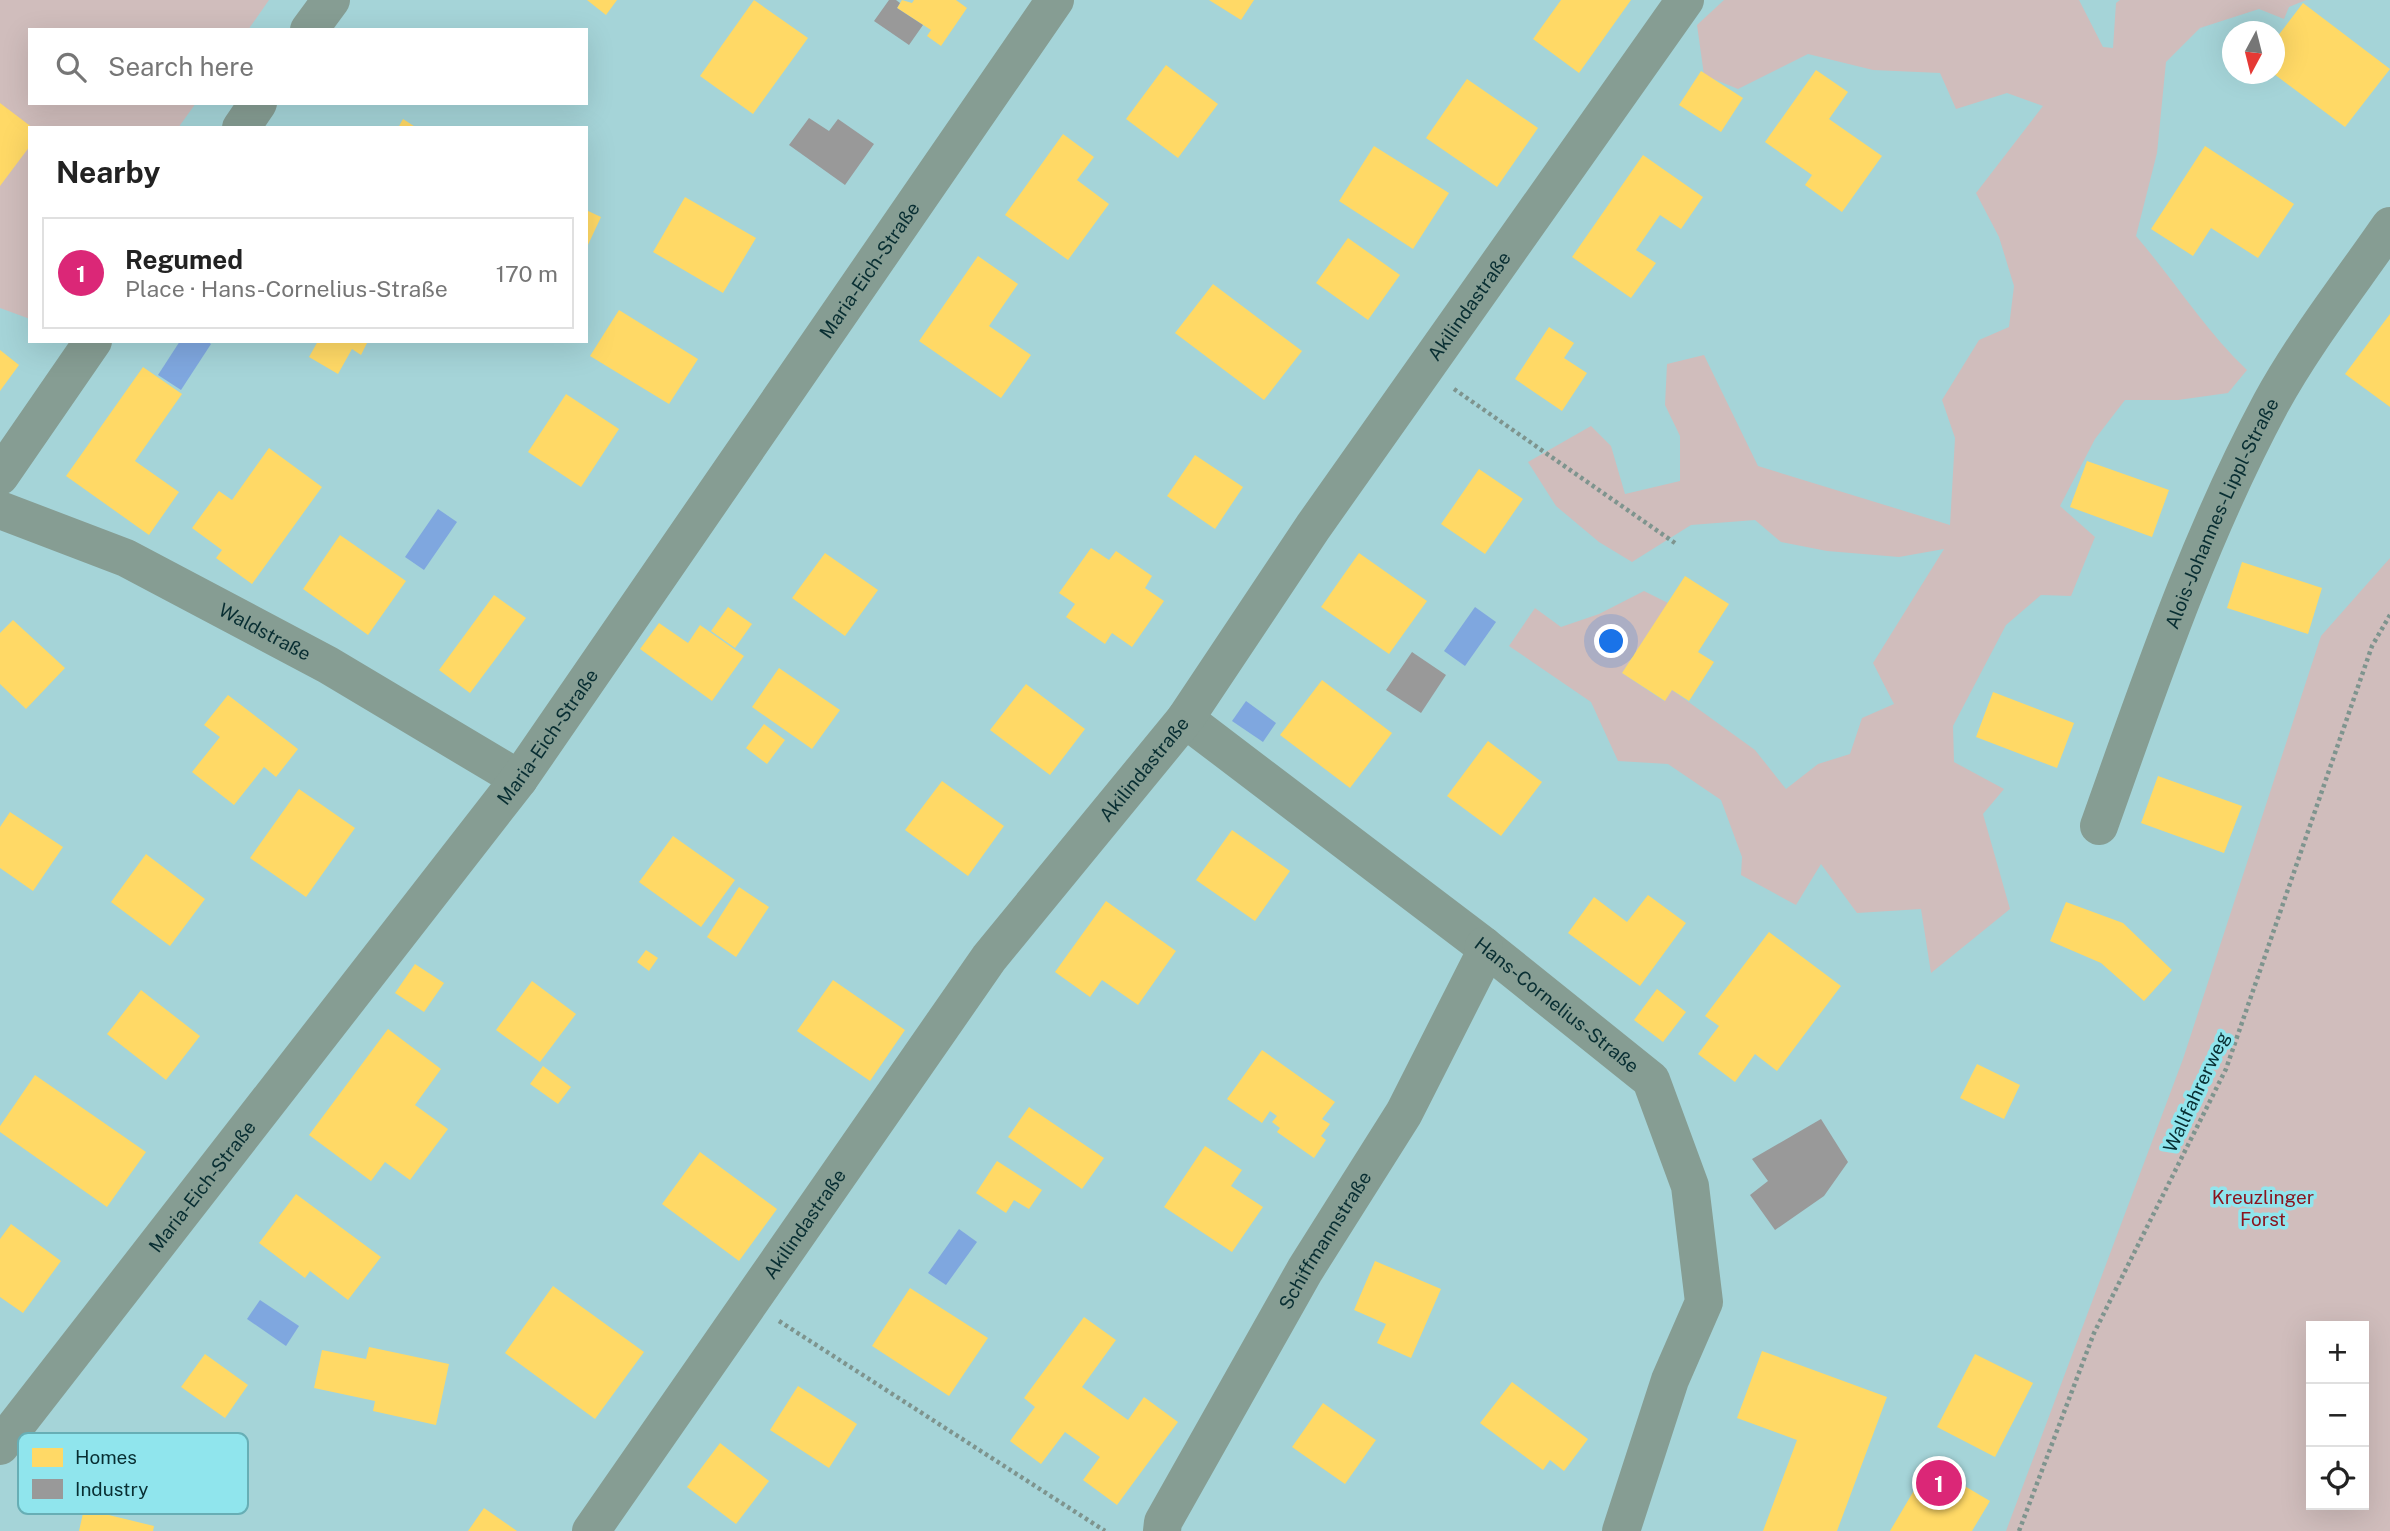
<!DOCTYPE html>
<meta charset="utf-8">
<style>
:root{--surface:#fff;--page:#f2f2f2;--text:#222;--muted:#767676;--line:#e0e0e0;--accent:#db2777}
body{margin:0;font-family:"Public Sans",sans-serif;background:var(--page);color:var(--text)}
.controls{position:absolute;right:21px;bottom:21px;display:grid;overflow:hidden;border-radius:0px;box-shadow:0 7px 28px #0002}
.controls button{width:63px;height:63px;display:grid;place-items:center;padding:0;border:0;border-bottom:2px solid var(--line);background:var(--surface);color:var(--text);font:35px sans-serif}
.compass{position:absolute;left:2222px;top:21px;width:63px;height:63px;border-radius:50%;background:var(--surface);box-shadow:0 7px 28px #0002;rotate:187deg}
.you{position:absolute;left:1612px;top:642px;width:24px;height:24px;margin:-18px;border:5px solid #fff;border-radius:50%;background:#1a73e8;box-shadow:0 0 0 10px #1a73e833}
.badge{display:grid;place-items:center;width:46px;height:46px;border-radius:50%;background:var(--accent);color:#fff;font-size:23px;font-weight:700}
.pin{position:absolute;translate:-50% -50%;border:4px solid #fff;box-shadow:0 2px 7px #0006}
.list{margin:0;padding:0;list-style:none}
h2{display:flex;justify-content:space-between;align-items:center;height:91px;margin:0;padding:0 28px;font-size:30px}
h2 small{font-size:23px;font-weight:400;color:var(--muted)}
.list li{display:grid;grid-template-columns:46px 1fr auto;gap:21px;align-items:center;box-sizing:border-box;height:112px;margin:0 14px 14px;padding:0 14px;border:2px solid var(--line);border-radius:0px}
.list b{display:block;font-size:26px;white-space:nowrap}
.list p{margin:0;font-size:23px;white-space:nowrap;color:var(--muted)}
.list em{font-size:23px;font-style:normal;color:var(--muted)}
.icon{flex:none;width:38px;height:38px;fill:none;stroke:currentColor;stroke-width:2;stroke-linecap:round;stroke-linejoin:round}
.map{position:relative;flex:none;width:2390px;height:1531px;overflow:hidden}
.search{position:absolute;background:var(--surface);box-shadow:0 7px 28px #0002;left:28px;top:28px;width:560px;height:77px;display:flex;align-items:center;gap:18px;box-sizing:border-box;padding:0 24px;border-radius:0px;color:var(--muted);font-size:26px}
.panel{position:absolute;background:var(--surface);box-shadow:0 7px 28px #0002;left:28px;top:126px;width:560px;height:217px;border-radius:0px}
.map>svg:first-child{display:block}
</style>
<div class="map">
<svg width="2390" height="1531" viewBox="0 0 2390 1531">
<rect width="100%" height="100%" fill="#a5d4d8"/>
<g fill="#d0bdbc" fill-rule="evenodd">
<path d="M0 0H269L248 30H30V103H196L178 128H30V319L0 308Z"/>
<path d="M1724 0H2079L2103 47 2113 48 2116 3 2120 0H2306L2289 7 2284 19 2259 9 2200 28 2166 62 2157 153 2136 236C2174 280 2204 329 2247 370L2228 393 2178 400H2125L2095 439 2060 506 2095 537 2071 596 2041 595 2006 625 1953 726 1954 762 2004 789 1983 814 2010 909 1931 973 1921 909 1857 913 1821 864 1796 905 1741 875 1742 857 1721 800 1668 764 1618 761 1591 702 1509 646 1535 608 1561 627 1599 614 1644 591 1668 603 1622 673 1664 701 1672 690 1755 750 1786 789 1818 764 1850 754 1862 718 1894 704 1873 663 1944 549 1899 557 1827 551 1781 542 1755 520 1691 525 1632 562 1599 542 1556 506 1528 462 1591 426 1611 446 1625 494 1680 481V436L1665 405 1667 364 1704 355 1758 466 1950 525 1955 438 1942 400 1979 340 2009 327 2014 286 1999 237 1976 193 2043 106 2007 93 1956 109 1940 73 1873 70 1808 54 1738 89 1704 75 1697 25Z"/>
<path d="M2390 558V1531H2006L2183 1059 2321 636ZM2311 1326H2364V1505H2311Z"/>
</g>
<g fill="#7fa7df">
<path d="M180 341H207L211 344 181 390 158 375Z"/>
<path d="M438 509 457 522 424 570 405 557Z"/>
<path d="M1475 607 1496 622 1465 666 1444 651Z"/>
<path d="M1246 701 1276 723 1263 742 1232 721Z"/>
<path d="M959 1229 977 1242 946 1285 928 1273Z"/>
<path d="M260 1300 299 1326 286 1346 247 1319Z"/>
</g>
<g fill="#ffd966">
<path d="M587 0H617L606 15Z"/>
<path d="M754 0 808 38 753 114 700 76Z"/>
<path d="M902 0 912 3 914 0H956L967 8 941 46 927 36 931 30 897 8Z"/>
<path d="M1209 0H1254L1241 20Z"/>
<path d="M1561 0H1631L1579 73 1533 39Z"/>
<path d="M2303 3 2390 69 2345 127 2274 74V41Z"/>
<path d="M1166 65 1218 104 1178 158 1126 119Z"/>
<path d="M1816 70 1848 92 1829 119 1882 156 1842 212 1805 185 1812 175 1765 142Z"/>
<path d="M1701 71 1743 98 1721 132 1679 105Z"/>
<path d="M1467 79 1538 128 1497 187 1426 138Z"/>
<path d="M0 103 33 128H30V146L0 186Z"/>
<path d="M403 119 417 128H398Z"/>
<path d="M1063 134 1094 157 1077 180 1109 204 1068 260 1005 215Z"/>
<path d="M1374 146 1449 193 1413 249 1339 201Z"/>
<path d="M2205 146 2294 204 2258 258 2211 228 2193 256 2151 229Z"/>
<path d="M1643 155 1703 197 1681 229 1660 215 1636 250 1656 263 1631 298 1572 257Z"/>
<path d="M685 197 756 238 723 293 653 252Z"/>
<path d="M586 210 601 217 586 249Z"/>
<path d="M1348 238 1400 275 1368 320 1316 283Z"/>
<path d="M978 256 1018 284 989 326 1031 355 1001 398 919 341Z"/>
<path d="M1213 284 1302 351 1264 400 1175 333Z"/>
<path d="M619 310 698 359 669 404 590 356Z"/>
<path d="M2390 314V407L2345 374Z"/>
<path d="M1549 327 1574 343 1564 358 1587 373 1562 411 1515 379Z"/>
<path d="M318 341H368L361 355 352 349 338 374 309 357Z"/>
<path d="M0 350 19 365 0 391Z"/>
<path d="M143 367 182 394 135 461 179 492 149 535 66 476Z"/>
<path d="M566 394 619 429 581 487 528 452Z"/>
<path d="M269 448 322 487 252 584 216 558 222 550 192 528 219 491 232 500Z"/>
<path d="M1195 455 1243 487 1215 529 1167 496Z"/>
<path d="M2087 461 2169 490 2152 537 2070 507Z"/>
<path d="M1479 469 1523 499 1485 554 1441 524Z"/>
<path d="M340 535 406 581 368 635 303 589Z"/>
<path d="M1091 548 1109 560 1116 551 1152 576 1145 588 1164 601 1132 647 1112 633 1105 644 1066 617 1075 604 1059 593Z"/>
<path d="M825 553 878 590 845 636 792 598Z"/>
<path d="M1359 553 1427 601 1389 654 1321 607Z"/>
<path d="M2242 562 2322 588 2308 634 2227 608Z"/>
<path d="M1685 576 1729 604 1698 652 1714 662 1689 701 1672 690 1665 701 1622 673Z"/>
<path d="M494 595 526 618 470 693 439 670Z"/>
<path d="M728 607 752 624 735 648 711 631Z"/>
<path d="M13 620 65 668 26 709 0 684V633Z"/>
<path d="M659 623 688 643 700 625 744 656 712 701 640 649Z"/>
<path d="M779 668 840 710 812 749 752 707Z"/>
<path d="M1322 680 1392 733 1350 788 1280 735Z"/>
<path d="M1026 684 1085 729 1050 775 990 730Z"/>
<path d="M1993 692 2074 723 2057 768 1976 737Z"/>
<path d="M228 695 298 749 276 777 264 767 234 805 192 772 220 737 204 725Z"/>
<path d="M764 724 785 740 767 764 746 748Z"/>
<path d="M1488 741 1542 782 1501 836 1447 796Z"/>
<path d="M2158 776 2242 806 2224 853 2141 823Z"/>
<path d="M942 781 1004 826 968 876 905 830Z"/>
<path d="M299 789 355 828 306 897 250 858Z"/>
<path d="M10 812 63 847 33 891 0 868V827Z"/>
<path d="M1232 830 1290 871 1255 921 1196 880Z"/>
<path d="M673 836 735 880 701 927 639 882Z"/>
<path d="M146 854 205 899 170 946 111 902Z"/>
<path d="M739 887 769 907 736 957 707 937Z"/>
<path d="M1648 895 1686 923 1640 986 1568 933 1594 897 1627 922Z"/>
<path d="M1106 901 1176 951 1138 1005 1102 980 1090 997 1055 972Z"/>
<path d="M2066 902 2123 923 2172 970 2144 1001 2101 963 2050 941Z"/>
<path d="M1769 932 1841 986 1777 1071 1755 1054 1735 1082 1698 1054 1719 1026 1705 1016Z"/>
<path d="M646 950 658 958 649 971 637 962Z"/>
<path d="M415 964 444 983 424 1012 395 993Z"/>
<path d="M833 980 905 1030 870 1081 797 1031Z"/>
<path d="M532 981 576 1014 540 1062 496 1030Z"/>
<path d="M1657 989 1686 1012 1663 1042 1634 1020Z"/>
<path d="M141 990 200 1036 166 1080 107 1034Z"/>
<path d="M388 1029 441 1069 415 1105 448 1129 410 1180 385 1162 371 1181 309 1135Z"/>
<path d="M1262 1050 1335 1102 1322 1119 1330 1124 1321 1136 1326 1140 1314 1158 1277 1132 1280 1128 1272 1122 1277 1116 1270 1111 1262 1123 1227 1099Z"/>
<path d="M1977 1064 2020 1085 2004 1119 1960 1098Z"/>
<path d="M543 1066 571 1087 558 1104 530 1084Z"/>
<path d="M35 1075 146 1152 107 1207 0 1132V1126Z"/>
<path d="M1029 1107 1104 1158 1082 1189 1008 1137Z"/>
<path d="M1205 1146 1242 1170 1231 1186 1263 1207 1232 1252 1164 1207Z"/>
<path d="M700 1152 777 1209 739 1261 662 1204Z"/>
<path d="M997 1161 1042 1190 1029 1209 1014 1200 1006 1213 976 1193Z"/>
<path d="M296 1194 381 1257 348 1300 310 1271 305 1278 259 1243Z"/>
<path d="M11 1224 61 1261 23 1313 0 1297V1239Z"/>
<path d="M1375 1261 1441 1289 1411 1358 1377 1343 1386 1324 1354 1310Z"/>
<path d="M553 1286 644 1352 595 1419 505 1353Z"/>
<path d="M910 1288 988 1338 949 1396 872 1346Z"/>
<path d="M1084 1317 1116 1340 1082 1387 1128 1420 1144 1397 1178 1422 1117 1505 1083 1480 1100 1457 1065 1432 1041 1464 1010 1441 1035 1407 1024 1398Z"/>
<path d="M369 1347 449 1364 436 1425 373 1411 375 1401 314 1388 322 1350 366 1359Z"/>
<path d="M1762 1351 1887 1397 1837 1531H1763L1797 1440 1737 1418Z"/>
<path d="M205 1354 248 1385 225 1418 181 1387Z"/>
<path d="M1975 1354 2033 1383 1995 1457 1937 1427Z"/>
<path d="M1512 1382 1588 1439 1564 1471 1550 1460 1543 1470 1480 1423Z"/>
<path d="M798 1386 857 1424 829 1468 770 1430Z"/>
<path d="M1323 1403 1376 1440 1345 1484 1292 1447Z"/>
<path d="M720 1443 769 1481 736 1524 687 1487Z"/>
<path d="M1929 1465 1990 1501 1972 1531H1890Z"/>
<path d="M484 1508 517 1531H468Z"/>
<path d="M84 1509 154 1526 153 1531H79Z"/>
</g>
<g fill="#999">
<path d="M889 0H896L900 3 897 8 923 25 909 45 874 21Z"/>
<path d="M809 118 829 131 838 119 874 144 845 185 789 145Z"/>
<path d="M1412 652 1446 675 1421 713 1386 690Z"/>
<path d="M1821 1119 1848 1162 1824 1196 1775 1230 1750 1195 1768 1181 1752 1159Z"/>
</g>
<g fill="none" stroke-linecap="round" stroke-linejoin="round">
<g stroke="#7e948e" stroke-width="4.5" stroke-dasharray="3.5 3.5" stroke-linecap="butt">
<path d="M1454 389 1675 543"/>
<path d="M779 1321 1105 1531"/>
<path d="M2019 1531 2094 1333 2226 1069 2372 646 2390 615"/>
</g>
<g stroke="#869d93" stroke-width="38">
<path d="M309 30 331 0"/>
<path d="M241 128 258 103"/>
<path d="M0 476 93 341"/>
<path id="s1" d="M0 510 126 558 328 665 519 779"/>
<path id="s2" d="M1185 719 1484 946 1651 1080 1690 1186 1704 1302 1670 1380 1621 1531"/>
<path id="s3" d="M2099 826C2150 683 2199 537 2271 403 2305 341 2350 284 2390 226"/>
<path id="s4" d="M0 1446 519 779 1055 0"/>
<path id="s5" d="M591 1531 989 958 1185 719 1313 527 1685 0"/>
<path id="s6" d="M1162 1531 1163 1522 1305 1270 1404 1113 1482 959 1484 946"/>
</g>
</g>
<g text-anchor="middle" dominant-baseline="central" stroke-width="7" stroke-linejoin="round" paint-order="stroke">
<g font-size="19" fill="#082e32" stroke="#90e5ed">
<text stroke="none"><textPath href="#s4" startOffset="1463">Maria-Eich-Straße</textPath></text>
<text stroke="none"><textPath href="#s5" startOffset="1508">Akilindastraße</textPath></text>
<text stroke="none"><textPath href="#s3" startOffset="336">Alois-Johannes-Lippl-Straße</textPath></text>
<text stroke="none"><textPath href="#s1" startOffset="292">Waldstraße</textPath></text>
<text stroke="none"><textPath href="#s4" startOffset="896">Maria-Eich-Straße</textPath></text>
<text stroke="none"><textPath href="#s5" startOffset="942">Akilindastraße</textPath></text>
<text stroke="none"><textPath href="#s2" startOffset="469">Hans-Cornelius-Straße</textPath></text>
<text transform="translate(2196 1092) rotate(-65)">Wallfahrerweg</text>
<text stroke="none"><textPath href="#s4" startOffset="329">Maria-Eich-Straße</textPath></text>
<text stroke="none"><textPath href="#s5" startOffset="374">Akilindastraße</textPath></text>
<text stroke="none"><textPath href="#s6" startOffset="334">Schiffmannstraße</textPath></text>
</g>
<g font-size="19" fill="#8b131d" stroke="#90e5ed">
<text x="2263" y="1197">Kreuzlinger<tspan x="2263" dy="22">Forst</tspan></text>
</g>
</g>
<rect x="18" y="1433" width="230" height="81" rx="10" fill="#90e5ed" stroke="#67aeb5" stroke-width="2"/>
<rect x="32" y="1448" width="31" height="19" fill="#ffd966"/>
<rect x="32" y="1479" width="31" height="20" fill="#999"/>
<g font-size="19" fill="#082e32">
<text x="75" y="1464">Homes</text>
<text x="75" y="1496">Industry</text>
</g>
</svg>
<div class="controls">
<button>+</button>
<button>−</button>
<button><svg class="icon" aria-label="locate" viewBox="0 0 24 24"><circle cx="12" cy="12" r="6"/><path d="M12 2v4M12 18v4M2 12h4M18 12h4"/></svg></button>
</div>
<svg class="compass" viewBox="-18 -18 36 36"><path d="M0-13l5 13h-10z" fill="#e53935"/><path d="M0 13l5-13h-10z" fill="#767676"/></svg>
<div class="you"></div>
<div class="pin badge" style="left:1939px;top:1483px">1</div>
<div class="search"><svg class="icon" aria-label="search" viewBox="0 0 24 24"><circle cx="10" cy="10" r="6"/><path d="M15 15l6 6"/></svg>Search here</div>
<section class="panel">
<h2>Nearby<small></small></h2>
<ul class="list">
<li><span class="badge">1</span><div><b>Regumed</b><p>Place · Hans-Cornelius-Straße</p></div><em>170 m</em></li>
</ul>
</section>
</div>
